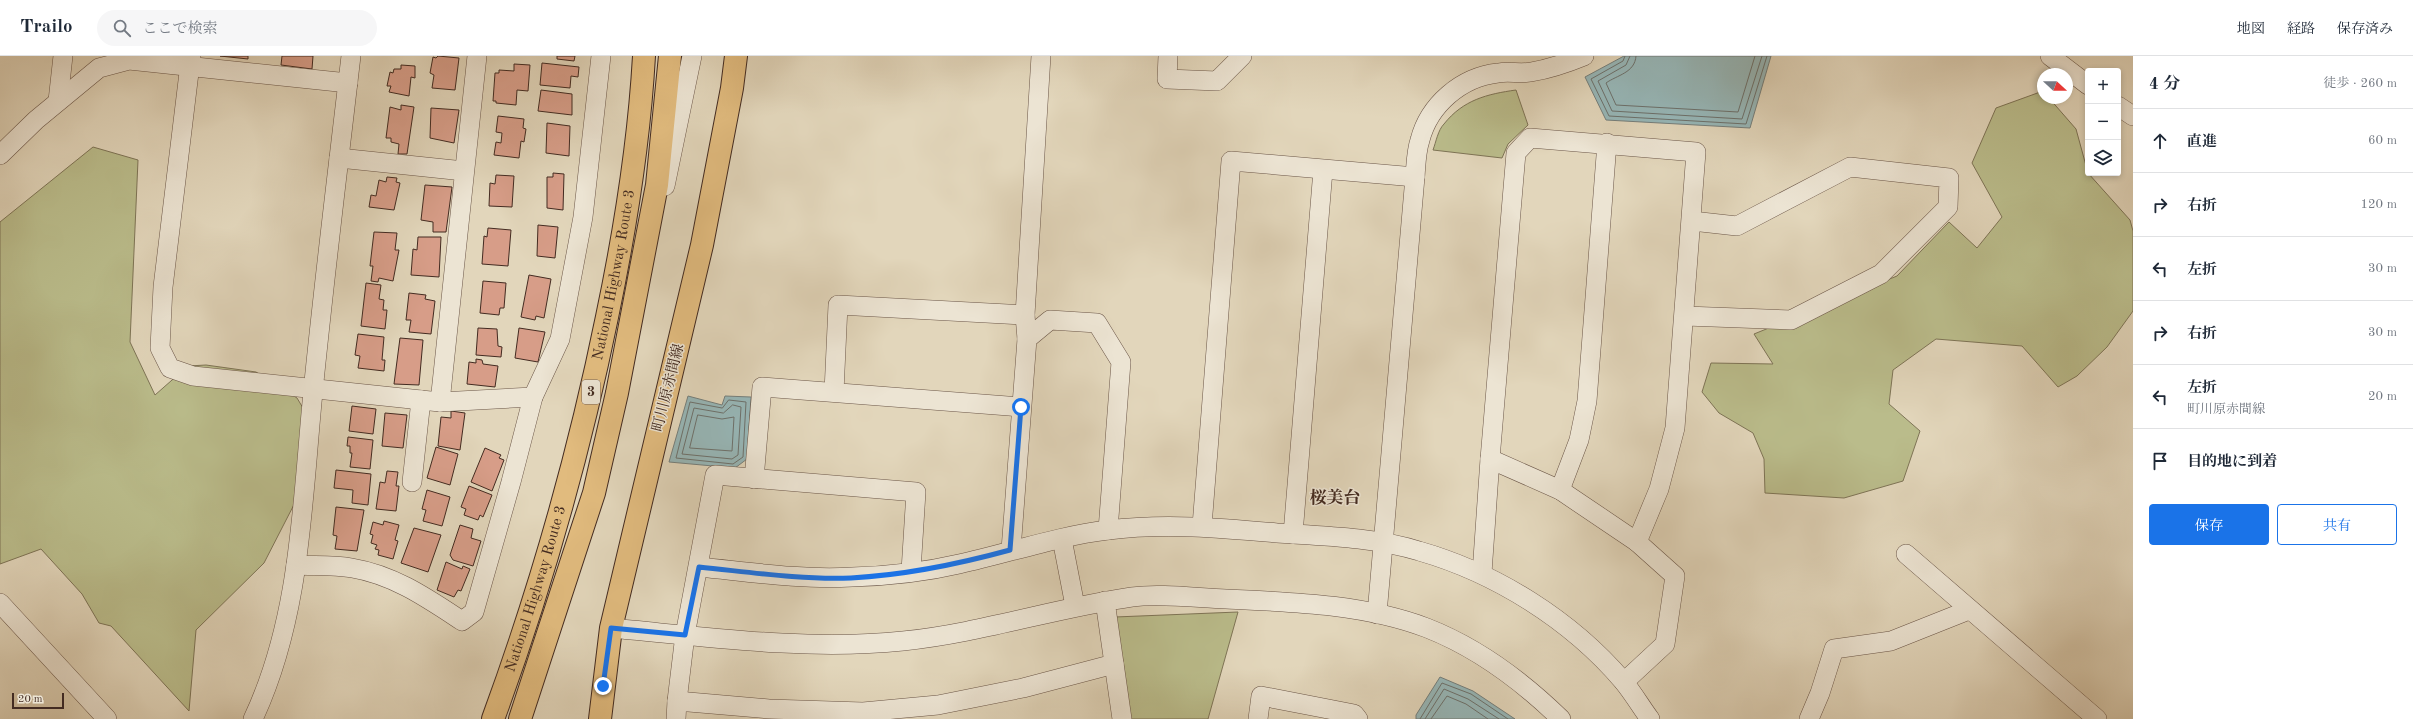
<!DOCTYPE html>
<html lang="ja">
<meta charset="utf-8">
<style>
:root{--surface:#fff;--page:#f6f6f7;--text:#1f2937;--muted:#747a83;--line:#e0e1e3;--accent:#1a73e8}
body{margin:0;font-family:"Old Standard TT","Noto Serif JP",serif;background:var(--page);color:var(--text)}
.controls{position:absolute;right:12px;top:12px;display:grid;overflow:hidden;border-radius:4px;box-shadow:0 2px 6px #0003}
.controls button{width:36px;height:36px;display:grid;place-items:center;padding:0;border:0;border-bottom:1px solid var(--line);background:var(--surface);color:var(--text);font:20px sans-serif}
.compass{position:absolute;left:2037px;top:12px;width:36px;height:36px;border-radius:50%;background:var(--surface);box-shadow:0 2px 6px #0003;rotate:111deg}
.scale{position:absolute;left:12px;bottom:10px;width:52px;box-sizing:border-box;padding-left:4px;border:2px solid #432b21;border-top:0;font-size:11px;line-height:14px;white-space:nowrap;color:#432b21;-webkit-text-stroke:3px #ece4d3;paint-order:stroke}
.stop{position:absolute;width:12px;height:12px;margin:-9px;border:3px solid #1a73e8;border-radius:50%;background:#fff}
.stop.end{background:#1a73e8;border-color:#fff;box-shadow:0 1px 4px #0008}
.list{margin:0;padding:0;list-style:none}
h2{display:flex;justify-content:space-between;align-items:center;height:52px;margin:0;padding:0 16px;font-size:17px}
h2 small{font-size:13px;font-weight:400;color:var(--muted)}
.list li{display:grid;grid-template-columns:26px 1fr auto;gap:12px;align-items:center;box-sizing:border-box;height:64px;padding:0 16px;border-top:1px solid var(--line)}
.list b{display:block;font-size:15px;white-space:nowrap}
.list p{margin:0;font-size:13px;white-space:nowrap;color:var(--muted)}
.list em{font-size:13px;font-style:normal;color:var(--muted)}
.actions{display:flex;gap:8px;padding:12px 16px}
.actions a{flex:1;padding:9px 0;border:1px solid var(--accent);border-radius:4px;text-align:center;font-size:14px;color:var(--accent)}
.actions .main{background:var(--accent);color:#fff}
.icon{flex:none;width:22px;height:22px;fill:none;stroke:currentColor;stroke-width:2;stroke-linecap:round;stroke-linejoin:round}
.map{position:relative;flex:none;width:2133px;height:663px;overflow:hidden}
header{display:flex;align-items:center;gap:24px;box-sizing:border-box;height:56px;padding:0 20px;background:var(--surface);border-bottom:1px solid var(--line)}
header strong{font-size:19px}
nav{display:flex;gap:22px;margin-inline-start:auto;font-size:14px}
.search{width:280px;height:36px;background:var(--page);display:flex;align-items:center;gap:10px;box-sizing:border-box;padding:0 14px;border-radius:22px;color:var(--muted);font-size:15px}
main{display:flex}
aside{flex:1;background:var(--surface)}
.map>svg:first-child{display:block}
</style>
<header>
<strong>Trailo</strong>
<div class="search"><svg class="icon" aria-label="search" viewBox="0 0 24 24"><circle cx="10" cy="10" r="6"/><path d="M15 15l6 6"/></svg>ここで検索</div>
<nav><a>地図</a><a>経路</a><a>保存済み</a></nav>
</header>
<main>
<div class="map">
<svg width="2133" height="663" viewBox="0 0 2133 663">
<rect width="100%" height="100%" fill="#e2d6bb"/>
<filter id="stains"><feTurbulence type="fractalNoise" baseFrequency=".005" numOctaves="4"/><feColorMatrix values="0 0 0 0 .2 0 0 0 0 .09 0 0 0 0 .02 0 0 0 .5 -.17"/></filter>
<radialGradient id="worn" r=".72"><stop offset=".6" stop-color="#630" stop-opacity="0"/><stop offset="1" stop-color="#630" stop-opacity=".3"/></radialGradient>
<g fill="#babc8b" stroke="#7e7456">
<path d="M1516 34 1528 69 1508 88 1502 102 1433 94C1436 86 1438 74 1444 68 1463 44 1487 38 1516 34Z"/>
<path d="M2043 35V42H2049L2076 73 2088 117 2130 164 2133 175V255L2107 291 2077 320 2058 331 2022 290 1936 283 1893 314 1889 348 1920 375 1903 425 1844 442 1765 437 1764 403 1753 377 1719 357 1702 336 1711 307 1773 308 1754 278 1897 220 1949 166 1977 192 2002 161 1972 107 1996 52Z"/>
<path d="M93 91 138 104 130 286 155 339 188 310 206 309 256 316 297 342 309 362 302 433 264 507 196 574 189 655 111 570 99 567 82 538 41 493 0 508V166Z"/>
<path d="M1238 556 1208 663H1130L1115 561Z"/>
</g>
<g fill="#97b7b8" stroke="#757f7c">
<path d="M1624 0H1771L1750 72 1606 64 1585 21Z"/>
<path d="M688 340 722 349 725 340 751 341 747 403 735 412 669 406Z"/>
<path d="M1440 621 1473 635 1515 663H1416V659Z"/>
</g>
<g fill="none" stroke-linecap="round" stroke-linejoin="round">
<g stroke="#6d716c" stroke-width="1">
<path d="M1625 0 1623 5 1591 23 1609 60 1746 68 1767 0"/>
<path d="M1630 0 1626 9 1598 25 1612 55 1742 63 1762 0"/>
<path d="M1636 0C1635 17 1617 19 1606 27L1616 49 1738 56 1755 0"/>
<path d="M729 344 746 346 743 401 733 408 676 402 690 346 722 352Z"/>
<path d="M733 349 741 351 738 399 732 403 682 398 694 352 723 357Z"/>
<path d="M698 359 722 363 734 361 732 395 690 392Z"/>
<path d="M1420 663 1442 627 1471 638 1508 663"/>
<path d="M1425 663 1444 633 1468 643 1499 663"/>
<path d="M1431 663 1447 640 1466 648 1488 663"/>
</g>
</g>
<g fill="#d79d88" stroke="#432b21">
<path d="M220 0H248V3Z"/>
<path d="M282 0H313L312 13 281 9Z"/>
<path d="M438 0 459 2 455 34 432 32 434 19 430 17 433 1 436 2Z"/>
<path d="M557 0H575L574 5 557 3Z"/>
<path d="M542 7 579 11 578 21 571 20 570 32 540 29Z"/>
<path d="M514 8 530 9 528 35 517 34 516 49 496 47V45H493L495 17H499V14L514 15Z"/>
<path d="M401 9 415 10V22L411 21 409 40 389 36 391 30H387L390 16 393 17 394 13H401Z"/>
<path d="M541 34 572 38V59L538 55Z"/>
<path d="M401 49 414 51 407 98H398L399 88 391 86V82H386L390 51 401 54Z"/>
<path d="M431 52 459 54 454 87 430 82Z"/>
<path d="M498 60 524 63 523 72 526 73 524 86 521 85 519 102 494 99 496 86 501 87 502 77 496 76Z"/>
<path d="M547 67 570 70 569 100 546 97Z"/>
<path d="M553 117 564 118 563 154 547 152V121H553Z"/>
<path d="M496 119 514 120 512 151 489 150 490 127 495 128Z"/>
<path d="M387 121 397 122 396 126 400 127 394 154 369 151 371 139 376 140 379 124 386 126Z"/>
<path d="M425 129 452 131 446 176H433V166L421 164Z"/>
<path d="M538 169 558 171 555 202 537 200Z"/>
<path d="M488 172 511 174 508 210 482 208 484 180 487 181Z"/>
<path d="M374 176 397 177 395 194H399L393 225 379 222 378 226 371 225 373 210H370Z"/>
<path d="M418 181H441L439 221 411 219 413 193 417 194Z"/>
<path d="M529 219 551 223 544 262 536 260 535 264 521 261Z"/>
<path d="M483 225 506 227 504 252H500L499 259 480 257Z"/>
<path d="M366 227 381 229 379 243 384 244 383 254H387L385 273 361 270Z"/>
<path d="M409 237 426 239 425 243 435 245 431 278 409 276 411 264H406Z"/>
<path d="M478 272 497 273 498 290 502 291 501 301 476 299Z"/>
<path d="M519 272 545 276 538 306 515 302Z"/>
<path d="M358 278 384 281 382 304H385L384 315 358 312 360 300 355 299Z"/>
<path d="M400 282 423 284 419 329 394 328Z"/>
<path d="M476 303 482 304 483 308 498 310 495 331 467 328 469 306 476 307Z"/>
<path d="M352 350 376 353 373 378 349 375Z"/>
<path d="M451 355 465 357 460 394 438 390 441 361 451 362Z"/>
<path d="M385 357 407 359 403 392 382 390Z"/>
<path d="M348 381 373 384 370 413 350 411 352 397H350V390H347Z"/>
<path d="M436 391 458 398 450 429 427 422Z"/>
<path d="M485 392 501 399 499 402 504 404 492 435 471 426Z"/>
<path d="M336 414 371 418 368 449 352 447 353 434 334 432Z"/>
<path d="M387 415 398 416 396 430H399L396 455 376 453 380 426 385 427Z"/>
<path d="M469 430 492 439 483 461 480 459 478 464 464 459 466 453 461 451Z"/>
<path d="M427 434 450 441 442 470 423 465 426 454 422 453Z"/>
<path d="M336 451 364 454 357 495 335 493 337 480 333 479Z"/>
<path d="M384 465 399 469 395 484 398 485 393 503 378 499 379 494 375 493 377 489 371 487 373 479 370 478 373 466 383 469Z"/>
<path d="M460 469 473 473 471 482 481 485 473 510 453 504 450 499Z"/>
<path d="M414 472 441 479 428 516 401 507Z"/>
<path d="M446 506 462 513 463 510 470 513 461 535 458 534 454 541 437 534Z"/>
</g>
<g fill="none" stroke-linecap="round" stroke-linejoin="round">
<defs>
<g id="minor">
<path d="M191 0 163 231 160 292 170 312 193 320 440 346 533 341"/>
<path d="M1168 0 1167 23 1217 25 1242 0"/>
<path d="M2050 0 2088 29"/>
<path d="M58 45 63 0"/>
<path d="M2118 50 2133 60"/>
<path d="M0 99 36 64 99 12 129 4 348 27"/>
<path d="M339 102 464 115"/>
<path d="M665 130 692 0"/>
<path d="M1685 260 1791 264 1881 218 1948 151 1949 122 1850 111 1737 170 1692 165"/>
<path d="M1027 283 1025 259 1041 0"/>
<path d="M834 336 838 249 1025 259"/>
<path d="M440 346 477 0"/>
<path d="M1490 403 1516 97 1530 82 1696 96 1675 372 1659 433 1637 486"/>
<path d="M754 423 762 331 1021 351"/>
<path d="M412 426 421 344"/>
<path d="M1560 434 1579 384 1587 345 1607 87"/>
<path d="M1202 470 1231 105 1415 121"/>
<path d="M1293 478 1323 114"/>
<path d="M1062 483 1075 550"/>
<path d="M1011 494 1027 283 1050 264 1097 267 1121 306 1108 474"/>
<path d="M1906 498 2097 663"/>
<path d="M296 509C314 510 334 509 352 512 394 519 427 542 462 565L474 556 511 426 533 341 560 283 583 161 601 0"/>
<path d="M699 511C750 516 801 524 852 521 887 520 925 516 959 508 1009 497 1058 480 1108 474 1165 467 1221 472 1277 477 1324 480 1374 481 1419 495 1496 517 1571 564 1623 625 1633 637 1641 651 1650 663"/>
<path d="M1482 517 1490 403 1560 434 1637 486 1675 520 1665 588 1624 626"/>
<path d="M1105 545 1122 663"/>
<path d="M0 547 107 663"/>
<path d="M1377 558 1415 121C1416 109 1416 96 1420 84 1429 49 1461 21 1498 17 1509 15 1520 18 1531 16 1549 13 1567 7 1584 0"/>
<path d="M611 572C708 581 807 595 903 585 981 577 1055 552 1132 541 1159 537 1198 542 1226 543 1292 546 1364 548 1427 572 1478 592 1522 625 1561 663"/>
<path d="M677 645 685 579 715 419 916 436 911 515"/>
<path d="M253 663C301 561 302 447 313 336 324 224 338 112 351 0"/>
<path d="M676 663 677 645 769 653 863 656 938 649 1023 632 1114 608"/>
<path d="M1258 663 1261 640 1354 658 1358 663"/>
<path d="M1809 663 1820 637 1834 593 1891 585 1969 554"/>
</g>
<path id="major" d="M600 663 611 572 702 189 732 32 736 0"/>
<g id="highway">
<path id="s1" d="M493 663C541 532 579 398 607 261 625 175 639 88 644 0"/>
<path d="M520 663 594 437 617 337 657 129 670 0"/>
</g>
</defs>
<use href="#minor" stroke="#6b5648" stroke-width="20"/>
<use href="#major" stroke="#432b21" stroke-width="24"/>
<use href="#highway" stroke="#432b21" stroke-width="24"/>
<use href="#minor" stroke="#ece4d3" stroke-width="19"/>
<use href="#major" stroke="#e1bb7e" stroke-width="22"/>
<use href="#highway" stroke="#e1bb7e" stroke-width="22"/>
</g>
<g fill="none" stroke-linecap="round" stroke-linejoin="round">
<path stroke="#1a73e8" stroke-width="5" d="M603 630 611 572 685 579 699 511C749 516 801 524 851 522 905 519 959 508 1010 494L1021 351"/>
</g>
<g text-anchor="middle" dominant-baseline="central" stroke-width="3" stroke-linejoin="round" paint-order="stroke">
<rect fill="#ece4d3" stroke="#766256" stroke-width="1" x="582" y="324" width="18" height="24" rx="3"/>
<g font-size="14" font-weight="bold" fill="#432b21">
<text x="591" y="336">3</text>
</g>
<g font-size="15" fill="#432b21" stroke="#ece4d3">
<text stroke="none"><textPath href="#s1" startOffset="461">National Highway Route 3</textPath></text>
<text transform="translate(669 332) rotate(-76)">町川原赤間線</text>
<text stroke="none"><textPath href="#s1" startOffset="137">National Highway Route 3</textPath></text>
</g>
<g font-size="17" font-weight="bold" fill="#432b21" stroke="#ece4d3">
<text x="1335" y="442">桜美台</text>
</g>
</g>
<rect width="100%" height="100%" filter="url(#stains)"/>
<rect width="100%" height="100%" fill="url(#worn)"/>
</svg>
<div class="controls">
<button>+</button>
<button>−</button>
<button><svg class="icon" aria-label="layers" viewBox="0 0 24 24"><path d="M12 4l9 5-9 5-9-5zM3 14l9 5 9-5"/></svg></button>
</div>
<svg class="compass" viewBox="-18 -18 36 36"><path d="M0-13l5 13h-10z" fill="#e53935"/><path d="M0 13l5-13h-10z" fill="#747a83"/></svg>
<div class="scale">20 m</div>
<div class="stop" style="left:1021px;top:351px"></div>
<div class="stop end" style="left:603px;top:630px"></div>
</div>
<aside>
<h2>4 分<small>徒歩 · 260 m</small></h2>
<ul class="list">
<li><svg class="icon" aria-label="ahead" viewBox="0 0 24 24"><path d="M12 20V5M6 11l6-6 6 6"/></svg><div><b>直進</b></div><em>60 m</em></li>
<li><svg class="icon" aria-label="right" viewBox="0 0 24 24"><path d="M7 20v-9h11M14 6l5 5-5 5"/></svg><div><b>右折</b></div><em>120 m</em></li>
<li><svg class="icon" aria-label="left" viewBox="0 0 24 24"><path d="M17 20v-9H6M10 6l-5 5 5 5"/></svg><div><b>左折</b></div><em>30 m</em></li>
<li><svg class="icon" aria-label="right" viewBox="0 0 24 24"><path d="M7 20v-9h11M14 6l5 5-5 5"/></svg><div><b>右折</b></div><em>30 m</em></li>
<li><svg class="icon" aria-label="left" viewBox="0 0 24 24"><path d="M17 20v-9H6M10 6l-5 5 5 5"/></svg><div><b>左折</b><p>町川原赤間線</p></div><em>20 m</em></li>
<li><svg class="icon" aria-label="arrive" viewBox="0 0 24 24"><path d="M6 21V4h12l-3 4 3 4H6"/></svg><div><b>目的地に到着</b></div></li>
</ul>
<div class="actions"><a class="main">保存</a><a>共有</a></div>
</aside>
</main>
